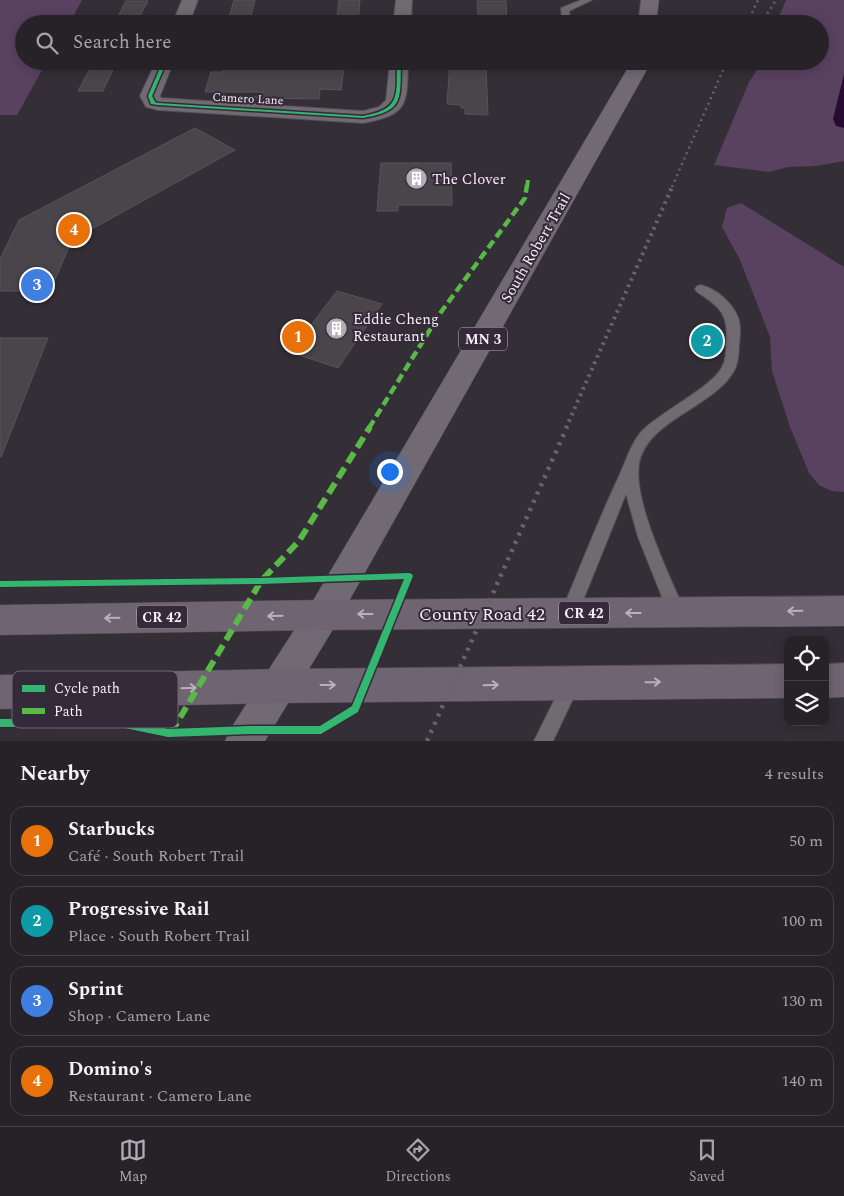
<!DOCTYPE html>
<meta charset="utf-8">
<style>
:root{--surface:#272228;--page:#2f2a30;--text:#f1f3f6;--muted:#a4a4a8;--line:#433f45;--accent:#b3abb5}
body{margin:0;font-family:Spectral,serif;background:var(--page);color:var(--text)}
.controls{position:absolute;right:15px;bottom:15px;display:grid;overflow:hidden;border-radius:10px;box-shadow:0 2px 12px #0003}
.controls button{width:45px;height:45px;display:grid;place-items:center;padding:0;border:0;border-bottom:1px solid var(--line);background:var(--surface);color:var(--text);font:25px sans-serif}
.you{position:absolute;left:389px;top:471px;width:18px;height:18px;margin:-12px;border:4px solid #fff;border-radius:50%;background:#1a73e8;box-shadow:0 0 0 8px #1a73e833}
.badge{display:grid;place-items:center;width:32px;height:32px;border-radius:50%;background:var(--accent);color:#fff;font-size:16px;font-weight:700}
.pin{position:absolute;translate:-50% -50%;border:2px solid #fff;box-shadow:0 1px 5px #0006}
.list{margin:0;padding:0;list-style:none}
h2{display:flex;justify-content:space-between;align-items:center;height:65px;margin:0;padding:0 20px;font-size:21px}
h2 small{font-size:16px;font-weight:400;color:var(--muted)}
.list li{display:grid;grid-template-columns:32px 1fr auto;gap:15px;align-items:center;box-sizing:border-box;height:70px;margin:0 10px 10px;padding:0 10px;border:1px solid var(--line);border-radius:15px}
.list b{display:block;font-size:19px;white-space:nowrap}
.list p{margin:0;font-size:16px;white-space:nowrap;color:var(--muted)}
.list em{font-size:16px;font-style:normal;color:var(--muted)}
.icon{flex:none;width:28px;height:28px;fill:none;stroke:currentColor;stroke-width:2;stroke-linecap:round;stroke-linejoin:round}
.map{position:relative;flex:none;width:844px;height:741px;overflow:hidden}
.search{position:absolute;background:var(--surface);box-shadow:0 2px 12px #0003;left:15px;right:15px;top:15px;height:55px;display:flex;align-items:center;gap:12px;box-sizing:border-box;padding:0 18px;border-radius:28px;color:var(--muted);font-size:19px}
.sheet{height:385px;background:var(--surface)}
nav{display:flex;justify-content:space-around;align-items:center;box-sizing:border-box;height:70px;border-top:1px solid var(--line);background:var(--surface);font-size:14px;color:var(--muted)}
nav a{display:grid;justify-items:center;gap:2px}
nav .on{color:var(--accent)}
.map>svg:first-child{display:block}
</style>
<div class="map">
<svg width="844" height="741" viewBox="0 0 844 741">
<rect width="100%" height="100%" fill="#342e36"/>
<g fill="#594260">
<path d="M0 0H82L69 24H24V61H47L17 115H0Z"/>
<path d="M786 0H844V161L816 166 788 167 769 172 714 165 749 82 763 61H820V24H776Z"/>
<path d="M741 203 844 267V492L832 491 819 485 809 473 790 427 772 371 770 337 740 260 722 227 727 208Z"/>
</g>
<path fill="#290a31" d="M844 74V128L836 126 833 119Z"/>
<g fill="#4a444b" stroke="#58535a">
<path d="M234 0H255L249 24H227Z"/>
<path d="M339 0H360L358 24H336Z"/>
<path d="M126 1H148L136 24H114Z"/>
<path d="M477 1H506L507 24H479Z"/>
<path d="M94 61H117L103 91H78Z"/>
<path d="M226 61 248 62 345 61 341 90 320 89 319 99 252 98 264 92H205L211 72H223Z"/>
<path d="M450 61H473L474 68H486L488 115 465 114V108H461V105L447 104Z"/>
<path d="M195 128 235 150 72 240 50 291H0V259L19 220Z"/>
<path d="M381 163H451L452 205H398V211H377Z"/>
<path d="M337 291 382 304 338 368 290 352Z"/>
<path d="M700 327 721 333 716 354 692 348Z"/>
<path d="M0 338H48L1 457H0Z"/>
</g>
<g fill="none" stroke-linecap="round" stroke-linejoin="round">
<defs>
<g id="lane">
<path d="M581 0H592L569 11 571 24H562L561 8Z"/>
<path d="M701 285C717 289 734 304 739 320 741 329 740 338 739 346 739 354 738 362 735 369 716 407 647 419 639 464 633 502 670 576 685 612L682 617 676 620 670 617 638 537 626 494 576 618 570 621 564 618 561 613C580 567 598 521 619 476 626 461 630 445 641 432 659 412 714 387 723 365 726 359 726 350 726 343 729 314 720 307 697 292L695 289 697 286Z"/>
<path d="M571 675 577 678 580 684 553 741H534L565 678Z"/>
</g>
<g id="street">
<path d="M182 0H198L189 24H172Z"/>
<path d="M396 0H412L411 24H393Z"/>
<path d="M156 61H174L160 96 161 98 363 111 379 107 386 100 390 61H408C407 104 409 115 363 123L158 110 146 107 140 96Z"/>
</g>
<g id="primary">
<path d="M641 0H659L656 24H638Z"/>
<path d="M630 61H649V66L335 626 265 741H225L231 728 311 604 629 66Z"/>
</g>
<g id="highway">
<path d="M844 596V626L323 630 0 635V605L323 600Z"/>
<path d="M844 663V697L825 698V664Z"/>
<path d="M788 664V698L280 703 0 709V675L280 669Z"/>
</g>
</defs>
<use href="#lane" stroke="#504a51" stroke-width="2"/>
<use href="#street" stroke="#504a51" stroke-width="2"/>
<use href="#primary" stroke="#504a51" stroke-width="1"/>
<use href="#highway" stroke="#504a51" stroke-width="1"/>
<use href="#lane" fill="#706a71" fill-rule="evenodd"/>
<use href="#street" fill="#706a71" fill-rule="evenodd"/>
<use href="#primary" fill="#716973" fill-rule="evenodd"/>
<use href="#highway" fill="#6f6472" fill-rule="evenodd"/>
<g stroke="#69646a" stroke-width="2.5" stroke-dasharray="2 4" stroke-linecap="butt">
<path d="M747 24 758 0"/>
<path d="M761 24 776 0"/>
<path d="M672 187 727 61"/>
</g>
<path stroke="#69646a" stroke-width="4" stroke-dasharray="2.5 4.5" stroke-linecap="butt" d="M566 428 673 185"/>
<path stroke="#69646a" stroke-width="4.5" stroke-dasharray="3 6" stroke-linecap="butt" d="M427 741 567 427"/>
<path stroke="#58b947" stroke-width="4" stroke-dasharray="7 4" stroke-linecap="butt" d="M527 187 528 180"/>
<path stroke="#58b947" stroke-width="4.5" stroke-dasharray="9 4.5" stroke-linecap="butt" d="M369 428 441 312 525 198 527 185"/>
<path stroke="#58b947" stroke-width="6" stroke-dasharray="12 6" stroke-linecap="butt" d="M171 733 261 581 299 541 370 427"/>
<defs>
<g id="cycleway">
<path d="M163 61H167L152 96 155 102 158 103 363 116C402 109 396 95 397 61H401C400 99 405 111 363 118L158 105 151 104 148 96Z"/>
<path d="M409 573 412 574 413 576 358 712 321 734H250L168 737 115 726 0 727V719L115 718 168 729 250 726H320L352 706 404 579 261 584 0 587V581L261 578Z"/>
</g>
</defs>
<use href="#cycleway" stroke="#352a39" stroke-width="3"/>
<use href="#cycleway" fill="#33b770" fill-rule="evenodd"/>
</g>
<defs><path id="oneway-shaft" d="M-6 0H5M1.5-3L5.5 0L1.5 3" fill="none" stroke-width="1.6" stroke-linecap="round" stroke-linejoin="round" transform="scale(1.25)"/></defs>
<g stroke="#bab0bc">
<use href="#oneway-shaft" transform="translate(795 611) rotate(179)"/>
<use href="#oneway-shaft" transform="translate(633 613) rotate(180)"/>
<use href="#oneway-shaft" transform="translate(365 614) rotate(180)"/>
<use href="#oneway-shaft" transform="translate(275 616) rotate(179)"/>
<use href="#oneway-shaft" transform="translate(112 618) rotate(179)"/>
<use href="#oneway-shaft" transform="translate(653 682) rotate(-1)"/>
<use href="#oneway-shaft" transform="translate(328 685)"/>
<use href="#oneway-shaft" transform="translate(491 685) rotate(-2)"/>
<use href="#oneway-shaft" transform="translate(189 688) rotate(-2)"/>
</g>
<defs>
<symbol id="building-disc" viewBox="-11 -11 22 22"><circle r="9.5" fill="#b3abb5" stroke="#352a39"/><path d="M-4-6H4V6H1V3H-1V6H-4ZM-2.5-4.3h1.7v1.8h-1.7ZM.8-4.3h1.7v1.8H.8ZM-2.5-1h1.7V.8h-1.7ZM.8-1h1.7V.8H.8Z" fill="#fff"/></symbol>
</defs>
<g fill-rule="evenodd">
<use href="#building-disc" x="404" y="166" width="25" height="25"/>
<use href="#building-disc" x="324" y="316" width="25" height="25"/>
</g>
<g text-anchor="middle" dominant-baseline="central" stroke-width="4" stroke-linejoin="round" paint-order="stroke">
<g font-size="12" fill="#f7eff9" stroke="#352a39">
<text transform="translate(248 99) rotate(3)">Camero Lane</text>
</g>
<g fill="#352a39" stroke="#bdb4bf" stroke-width="1">
<rect x="459" y="327.5" width="48" height="23" rx="4"/>
<rect x="559" y="601.5" width="50" height="23" rx="4"/>
<rect x="137" y="605.5" width="50" height="23" rx="4"/>
</g>
<g font-size="14" font-weight="bold" fill="#f7eff9">
<text x="483" y="339">MN 3</text>
<text x="584" y="613">CR 42</text>
<text x="162" y="617">CR 42</text>
</g>
<g font-size="15" fill="#f7eff9" stroke="#352a39" text-anchor="start">
<text x="432" y="179">The Clover</text>
<text x="353" y="319">Eddie Cheng<tspan x="353" dy="17">Restaurant</tspan></text>
</g>
<g font-size="15" fill="#f7eff9" stroke="#352a39">
<text transform="translate(536 248) rotate(-60)">South Robert Trail</text>
</g>
<g font-size="18" fill="#f7eff9" stroke="#352a39">
<text x="482" y="614">County Road 42</text>
</g>
</g>
<rect x="12" y="671" width="166" height="57" rx="8" fill="#352a39" stroke="#6f6573" stroke-width="1"/>
<rect x="22" y="685" width="23" height="7" fill="#33b770"/>
<rect x="22" y="708" width="23" height="6" fill="#58b947"/>
<g font-size="14" fill="#f7eff9">
<text x="54" y="693">Cycle path</text>
<text x="54" y="716">Path</text>
</g>
</svg>
<div class="controls">
<button><svg class="icon" aria-label="locate" viewBox="0 0 24 24"><circle cx="12" cy="12" r="6"/><path d="M12 2v4M12 18v4M2 12h4M18 12h4"/></svg></button>
<button><svg class="icon" aria-label="layers" viewBox="0 0 24 24"><path d="M12 4l9 5-9 5-9-5zM3 14l9 5 9-5"/></svg></button>
</div>
<div class="you"></div>
<div class="pin badge" style="left:298px;top:337px;background:#e8710a">1</div>
<div class="pin badge" style="left:707px;top:341px;background:#0f9aa8">2</div>
<div class="pin badge" style="left:37px;top:285px;background:#3f7fe0">3</div>
<div class="pin badge" style="left:74px;top:230px;background:#e8710a">4</div>
<div class="search"><svg class="icon" aria-label="search" viewBox="0 0 24 24"><circle cx="10" cy="10" r="6"/><path d="M15 15l6 6"/></svg>Search here</div>
</div>
<section class="sheet">
<h2>Nearby<small>4 results</small></h2>
<ul class="list">
<li><span class="badge" style="background:#e8710a">1</span><div><b>Starbucks</b><p>Café · South Robert Trail</p></div><em>50 m</em></li>
<li><span class="badge" style="background:#0f9aa8">2</span><div><b>Progressive Rail</b><p>Place · South Robert Trail</p></div><em>100 m</em></li>
<li><span class="badge" style="background:#3f7fe0">3</span><div><b>Sprint</b><p>Shop · Camero Lane</p></div><em>130 m</em></li>
<li><span class="badge" style="background:#e8710a">4</span><div><b>Domino's</b><p>Restaurant · Camero Lane</p></div><em>140 m</em></li>
</ul>
</section>
<nav>
<a class="on"><svg class="icon" aria-label="map" viewBox="0 0 24 24"><path d="M3 6l6-2 6 2 6-2v14l-6 2-6-2-6 2zM9 4v14M15 6v14"/></svg>Map</a>
<a><svg class="icon" aria-label="directions" viewBox="0 0 24 24"><path d="M12 3l9 9-9 9-9-9zM9 14v-3h6M13 9l2 2-2 2"/></svg>Directions</a>
<a><svg class="icon" aria-label="saved" viewBox="0 0 24 24"><path d="M7 4h10v16l-5-4-5 4z"/></svg>Saved</a>
</nav>
